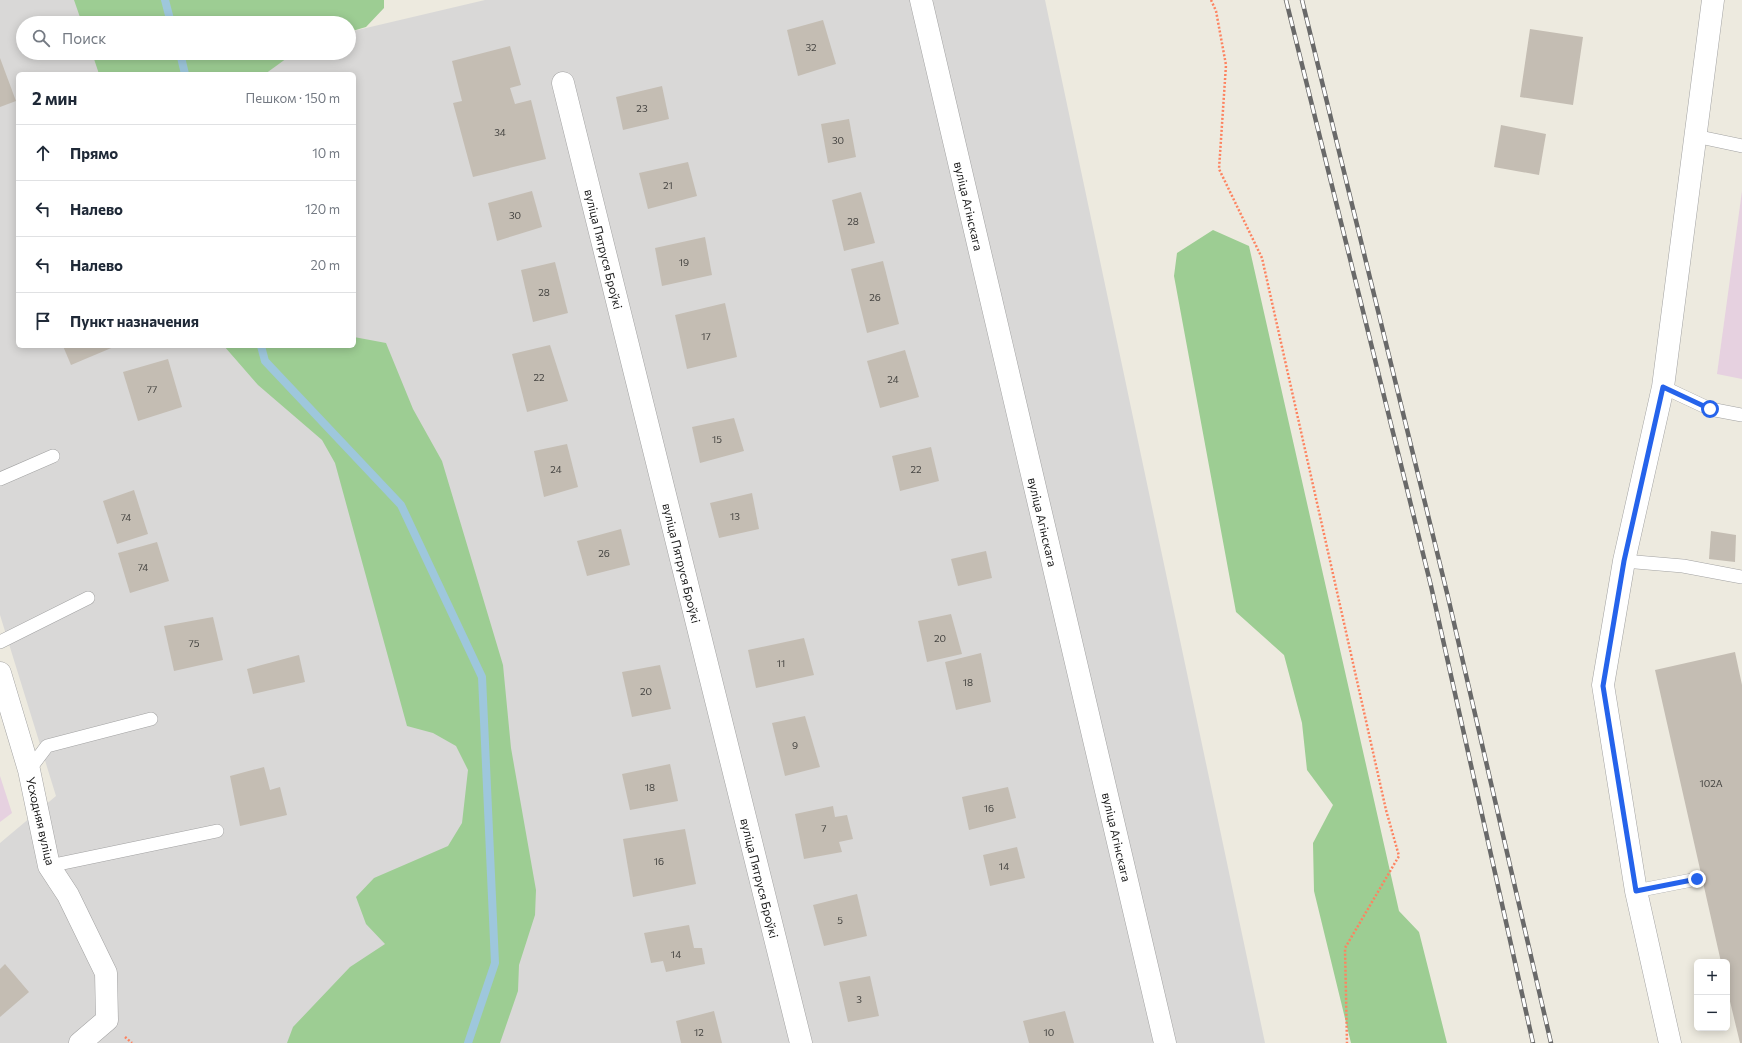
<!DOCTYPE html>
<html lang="ru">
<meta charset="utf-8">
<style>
:root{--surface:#fff;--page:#f2f2f3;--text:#1f2937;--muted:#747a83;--line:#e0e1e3}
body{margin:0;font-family:Commissioner,sans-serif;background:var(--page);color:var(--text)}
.controls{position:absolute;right:12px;bottom:12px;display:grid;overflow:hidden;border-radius:6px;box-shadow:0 2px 10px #0003}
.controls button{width:36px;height:36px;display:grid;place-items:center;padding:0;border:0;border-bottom:1px solid var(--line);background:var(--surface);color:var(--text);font:20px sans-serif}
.stop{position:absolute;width:12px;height:12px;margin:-9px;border:3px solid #2563eb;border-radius:50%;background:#fff}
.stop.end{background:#2563eb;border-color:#fff;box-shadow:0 1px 4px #0008}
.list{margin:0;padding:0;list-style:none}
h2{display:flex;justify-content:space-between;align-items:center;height:52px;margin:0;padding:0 16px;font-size:17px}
h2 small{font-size:13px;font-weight:400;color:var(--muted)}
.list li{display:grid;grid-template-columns:26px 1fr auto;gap:12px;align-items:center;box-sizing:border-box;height:56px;padding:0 16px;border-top:1px solid var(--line)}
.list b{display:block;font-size:15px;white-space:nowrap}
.list em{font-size:13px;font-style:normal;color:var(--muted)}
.icon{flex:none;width:22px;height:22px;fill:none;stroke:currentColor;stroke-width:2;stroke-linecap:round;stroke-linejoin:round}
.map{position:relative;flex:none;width:1742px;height:1043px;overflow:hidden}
.search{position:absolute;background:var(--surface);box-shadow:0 2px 10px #0003;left:16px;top:16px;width:340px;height:44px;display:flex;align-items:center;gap:10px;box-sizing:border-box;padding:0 14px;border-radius:22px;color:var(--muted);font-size:15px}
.panel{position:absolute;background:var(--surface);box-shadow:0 2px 10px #0003;left:16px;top:72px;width:340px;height:276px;border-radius:6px}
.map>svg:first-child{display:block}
</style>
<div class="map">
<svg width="1742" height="1043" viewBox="0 0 1742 1043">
<rect width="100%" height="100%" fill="#edeadf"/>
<path fill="#d9d8d7" d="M0 0H104L117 23H23V53H134L147 74H18V346H354V74H171L260 53H349V32L485 0H1045L1265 1043H0V843L56 796 0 615Z"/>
<g fill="#e6d1e0">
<path d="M1742 191V379L1717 374Z"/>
<path d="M0 776 12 813 0 822Z"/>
</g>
<g fill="#9dcd93">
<path d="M74 0H384V8L366 27 349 32V23H82Z"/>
<path d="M92 53H294L265 74H99Z"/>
<path d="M1213 230 1249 246 1399 911 1419 932 1447 1043H1351L1314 891 1313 843 1333 805 1307 770 1302 723 1284 655 1236 612 1174 276 1177 253Z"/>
<path d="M354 337 386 343 413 409 442 461 503 665 511 748 536 890 535 915 519 965 518 991 500 1043H287L293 1027 350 967 385 944 366 924 356 897 374 878 448 846 462 823 468 770 456 746 433 733 407 726 335 463 322 440 258 385 224 346H354Z"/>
</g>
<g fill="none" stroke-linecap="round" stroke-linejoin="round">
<g stroke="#9ec7dc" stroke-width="8">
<path d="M165 0 171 23"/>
<path d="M180 53 185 74"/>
<path d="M261 346 265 361 401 505 482 677 495 963 468 1043"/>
</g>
</g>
<g fill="#c4bdb3">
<path d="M823 20 836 64 798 76 787 30Z"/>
<path d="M1530 29 1583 37 1573 105 1520 97Z"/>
<path d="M510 46 521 85 510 88 515 104 531 100 546 159 473 177 453 103 462 101 452 61Z"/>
<path d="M0 58 16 101 0 107Z"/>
<path d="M662 86 669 119 623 130 616 97Z"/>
<path d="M849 119 856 157 828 163 821 124Z"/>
<path d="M1501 125 1546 134 1539 175 1494 167Z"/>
<path d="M688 162 697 196 648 209 639 173Z"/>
<path d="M532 191 542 227 497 241 488 203Z"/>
<path d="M861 192 875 243 844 251 832 200Z"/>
<path d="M705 237 712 275 662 286 655 248Z"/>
<path d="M883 261 899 324 867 333 851 269Z"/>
<path d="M555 262 568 313 533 322 521 270Z"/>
<path d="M725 303 737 357 687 369 675 315Z"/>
<path d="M550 345 568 401 527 412 512 354Z"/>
<path d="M63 346H116L71 365Z"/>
<path d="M905 350 919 397 880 408 867 361Z"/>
<path d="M168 359 182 407 138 421 123 372Z"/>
<path d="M734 418 744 451 700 463 692 427Z"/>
<path d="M567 444 578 487 544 497 534 451Z"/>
<path d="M931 447 939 481 900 491 892 456Z"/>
<path d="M134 490 148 534 117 544 103 501Z"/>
<path d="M752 493 759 529 719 538 710 503Z"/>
<path d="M621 529 630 565 587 576 577 541Z"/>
<path d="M1711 531 1736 535 1735 562 1709 559Z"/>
<path d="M157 542 169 581 130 593 118 553Z"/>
<path d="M986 551 992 578 958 586 951 559Z"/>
<path d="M951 614 962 654 927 662 918 621Z"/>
<path d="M213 617 223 660 174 671 164 626Z"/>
<path d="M804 638 814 675 756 688 748 650Z"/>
<path d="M1735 652 1742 685V1043H1740L1727 989V962H1721L1655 670Z"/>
<path d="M981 653 991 702 956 710 945 662Z"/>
<path d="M299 655 305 682 253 694 247 669Z"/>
<path d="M660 665 671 709 632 717 622 672Z"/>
<path d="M805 716 820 767 785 776 772 723Z"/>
<path d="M670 764 678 801 630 810 622 774Z"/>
<path d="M264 767 270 790 280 787 287 815 240 826 230 776Z"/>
<path d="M1008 787 1016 818 969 830 962 797Z"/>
<path d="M833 806 835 817 847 815 853 839 839 842 842 852 804 859 795 814Z"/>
<path d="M685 829 696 884 633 897 623 839Z"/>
<path d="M1017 847 1025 878 990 886 983 855Z"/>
<path d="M857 894 867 936 824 946 813 905Z"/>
<path d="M689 925 694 948H702L705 964 666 972 663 961 651 963 644 933Z"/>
<path d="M5 964 29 992 0 1017V969Z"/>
<path d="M870 976 879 1016 848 1022 839 982Z"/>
<path d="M714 1011 722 1043H681L676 1021Z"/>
<path d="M1065 1011 1074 1043H1029L1023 1021Z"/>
</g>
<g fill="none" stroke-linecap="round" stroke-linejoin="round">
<defs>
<g id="lane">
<path d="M1695 136 1742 146"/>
<path d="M1663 387 1710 409 1742 415"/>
<path d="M0 479 53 456"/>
<path d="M1624 561 1683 566 1742 577"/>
<path d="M0 642 88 598"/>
<path d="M29 770 47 746 151 719"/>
<path d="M49 866 217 831"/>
<path d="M1636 891 1697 879"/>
</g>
<g id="street">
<path d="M921 0 1165 1043"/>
<path d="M563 83 801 1043"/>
<path d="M0 673 29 770 49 866 68 895 106 973 107 1020 80 1043"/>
<path d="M1670 1043 1636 891 1603 685 1624 561 1663 387 1713 0"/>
</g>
</defs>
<use href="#lane" stroke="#a2a2a2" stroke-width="14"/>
<use href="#street" stroke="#a2a2a2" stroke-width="23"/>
<g stroke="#fd8360" stroke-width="2.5" stroke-dasharray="2 2" stroke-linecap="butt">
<path d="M1211 0 1216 11 1226 65 1219 169 1262 258 1386 810 1399 856 1345 948 1347 1043"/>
<path d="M125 1037 132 1043"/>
</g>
<use href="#lane" stroke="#fff" stroke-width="13"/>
<use href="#street" stroke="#fff" stroke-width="22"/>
<defs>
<g id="rail">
<path d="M1286 0 1431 586 1533 1043"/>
<path d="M1302 0 1448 597 1551 1043"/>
</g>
</defs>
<use href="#rail" stroke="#696969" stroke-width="4.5"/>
<use href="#rail" stroke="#fff" stroke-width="3" stroke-dasharray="9" stroke-linecap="butt"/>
</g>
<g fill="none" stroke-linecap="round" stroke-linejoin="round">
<path stroke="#2563eb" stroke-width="5" d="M1697 879 1636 891 1603 686 1624 561 1663 387 1710 409"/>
</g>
<g text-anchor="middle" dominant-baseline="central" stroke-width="3" stroke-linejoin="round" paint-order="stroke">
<g font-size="10" fill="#454441">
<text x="811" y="47">32</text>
<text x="642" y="108">23</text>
<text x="500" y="132">34</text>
<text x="838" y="140">30</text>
<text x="668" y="185">21</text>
<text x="515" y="215">30</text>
<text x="853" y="221">28</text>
<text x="684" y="262">19</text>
<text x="544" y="292">28</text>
<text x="875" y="297">26</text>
<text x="706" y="336">17</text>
<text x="539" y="377">22</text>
<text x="893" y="379">24</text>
<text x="152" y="389">77</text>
<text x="717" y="439">15</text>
<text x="556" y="469">24</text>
<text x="916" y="469">22</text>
<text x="735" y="516">13</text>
<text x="126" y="517">74</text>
<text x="604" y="553">26</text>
<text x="143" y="567">74</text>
<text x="940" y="638">20</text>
<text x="194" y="643">75</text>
<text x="781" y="663">11</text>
<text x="968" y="682">18</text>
<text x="646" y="691">20</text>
<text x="795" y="745">9</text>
<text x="1711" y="783">102А</text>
<text x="650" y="787">18</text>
<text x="989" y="808">16</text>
<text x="824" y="828">7</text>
<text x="659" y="861">16</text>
<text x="1004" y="866">14</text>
<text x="840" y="920">5</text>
<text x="676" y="954">14</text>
<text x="859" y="999">3</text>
<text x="699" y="1032">12</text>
<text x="1049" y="1032">10</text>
</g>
<g font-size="12" fill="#1b1b1b" stroke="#fff">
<text transform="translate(969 206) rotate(77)">вуліца Агінскага</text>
<text transform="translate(604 249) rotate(76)">вуліца Пятруся Броўкі</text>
<text transform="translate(1043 522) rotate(77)">вуліца Агінскага</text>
<text transform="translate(682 563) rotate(76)">вуліца Пятруся Броўкі</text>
<text transform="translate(41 821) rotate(77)">Усходняя вуліца</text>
<text transform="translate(1117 837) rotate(77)">вуліца Агінскага</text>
<text transform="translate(760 878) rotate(76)">вуліца Пятруся Броўкі</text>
</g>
</g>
</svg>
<div class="controls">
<button>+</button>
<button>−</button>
</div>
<div class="stop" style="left:1710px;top:409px"></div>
<div class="stop end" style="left:1697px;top:879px"></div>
<div class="search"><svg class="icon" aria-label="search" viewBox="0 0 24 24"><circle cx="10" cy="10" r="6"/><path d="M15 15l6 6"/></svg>Поиск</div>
<section class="panel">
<h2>2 мин<small>Пешком · 150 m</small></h2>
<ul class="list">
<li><svg class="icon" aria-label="ahead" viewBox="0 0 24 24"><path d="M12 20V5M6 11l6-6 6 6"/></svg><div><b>Прямо</b></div><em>10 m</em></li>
<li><svg class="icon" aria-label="left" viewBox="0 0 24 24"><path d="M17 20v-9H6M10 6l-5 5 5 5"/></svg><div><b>Налево</b></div><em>120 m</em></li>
<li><svg class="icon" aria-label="left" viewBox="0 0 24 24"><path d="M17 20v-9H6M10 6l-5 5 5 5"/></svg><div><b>Налево</b></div><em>20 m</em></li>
<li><svg class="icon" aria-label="arrive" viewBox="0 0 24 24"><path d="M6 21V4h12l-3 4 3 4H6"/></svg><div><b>Пункт назначения</b></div></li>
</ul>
</section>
</div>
